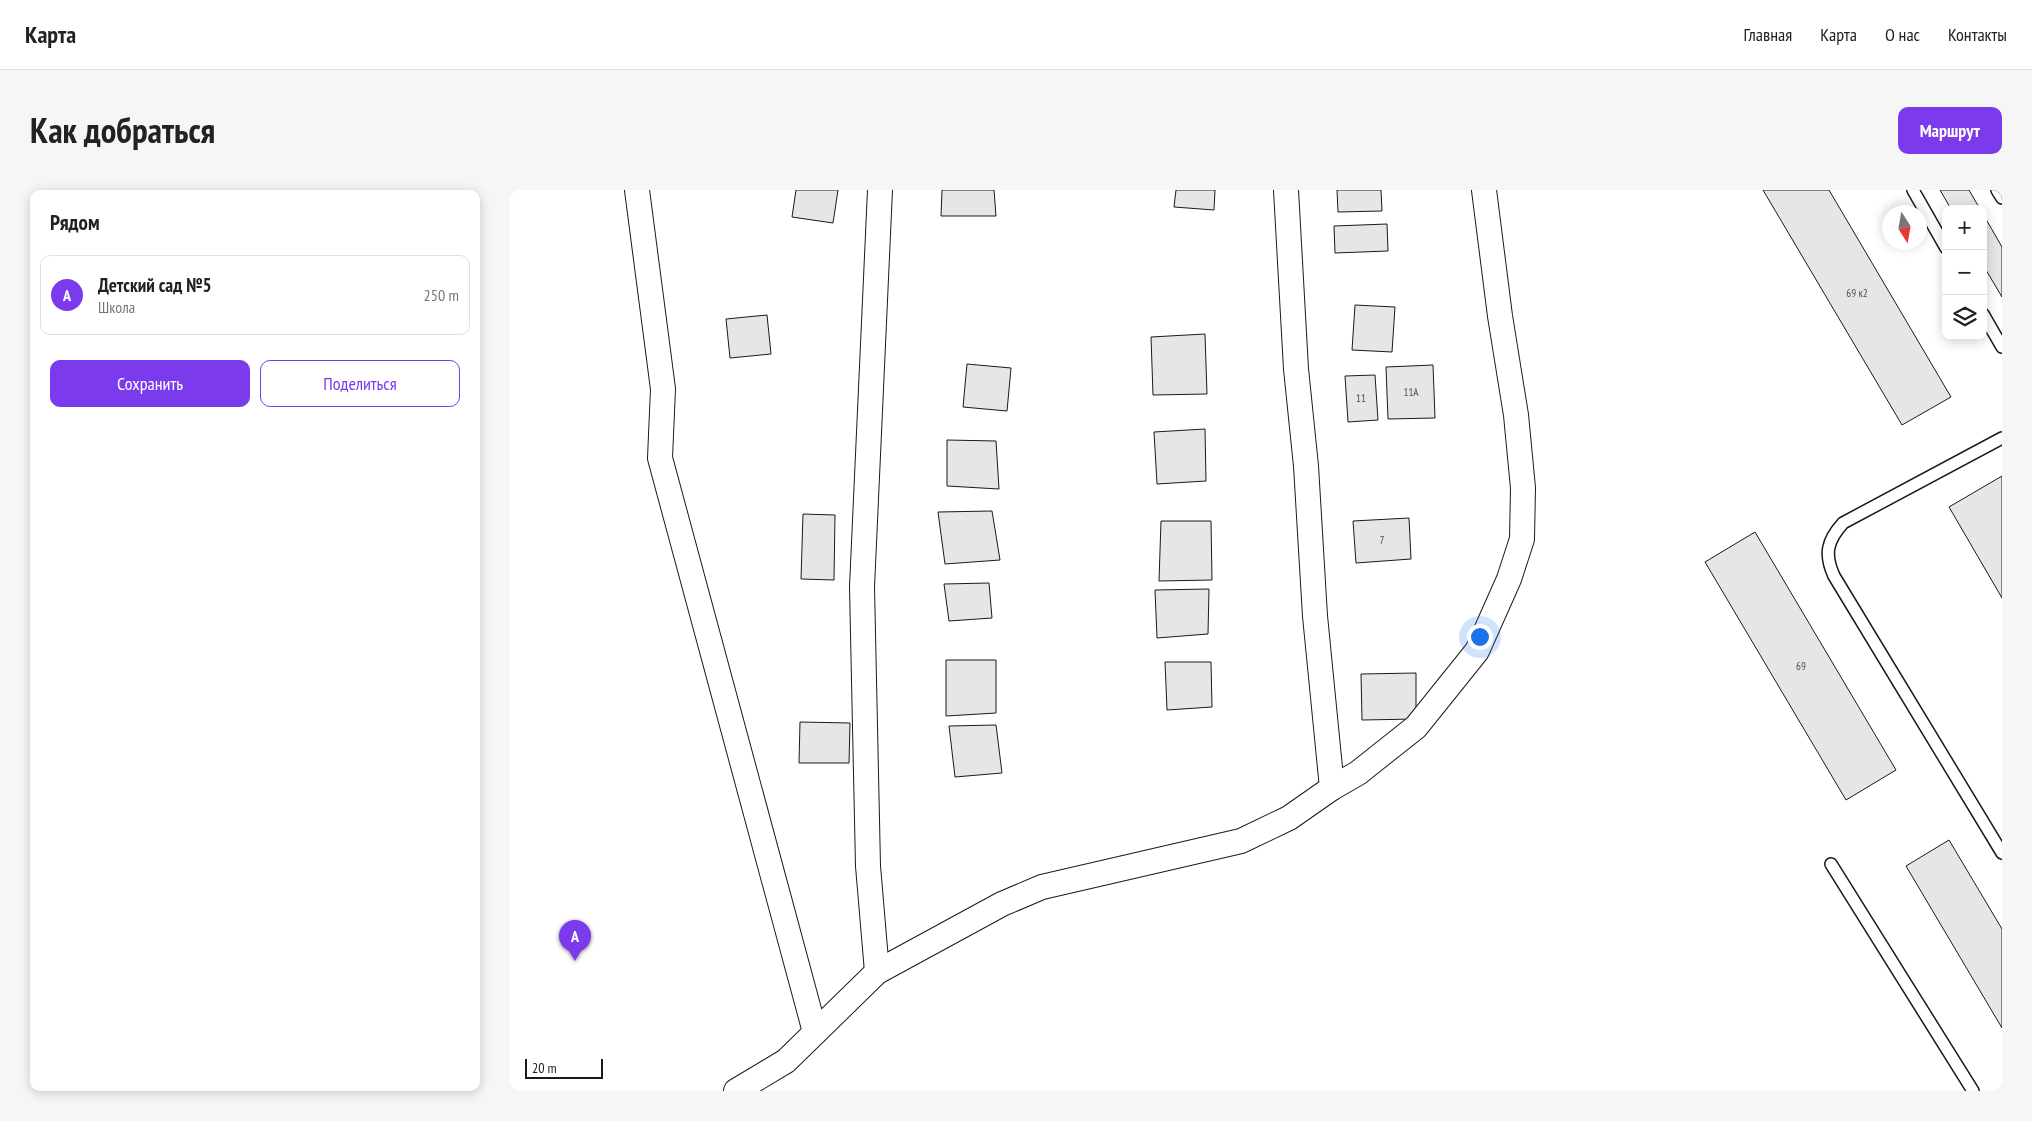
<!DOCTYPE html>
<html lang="ru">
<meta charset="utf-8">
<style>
:root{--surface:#fff;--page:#f6f6f6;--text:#222;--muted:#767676;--line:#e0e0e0;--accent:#7c3aed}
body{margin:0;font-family:"PT Sans Narrow",sans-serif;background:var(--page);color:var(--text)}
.controls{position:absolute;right:15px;top:15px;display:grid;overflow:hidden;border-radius:10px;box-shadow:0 2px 12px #0003}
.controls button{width:45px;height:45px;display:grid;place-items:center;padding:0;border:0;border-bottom:1px solid var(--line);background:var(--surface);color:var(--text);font:25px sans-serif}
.compass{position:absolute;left:1372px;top:15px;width:45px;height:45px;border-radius:50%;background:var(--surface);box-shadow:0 2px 12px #0003;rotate:169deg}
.scale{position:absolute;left:15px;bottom:12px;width:78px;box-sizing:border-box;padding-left:5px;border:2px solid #1a1a1a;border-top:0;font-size:14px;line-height:18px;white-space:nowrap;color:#1a1a1a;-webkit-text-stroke:4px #fff;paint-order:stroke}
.you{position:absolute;left:969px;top:446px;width:18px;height:18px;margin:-12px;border:4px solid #fff;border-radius:50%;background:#1a73e8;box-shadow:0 0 0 8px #1a73e833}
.badge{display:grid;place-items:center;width:32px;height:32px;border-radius:50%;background:var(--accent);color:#fff;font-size:16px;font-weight:700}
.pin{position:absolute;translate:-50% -41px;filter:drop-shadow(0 1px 2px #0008)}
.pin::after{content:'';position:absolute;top:26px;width:18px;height:15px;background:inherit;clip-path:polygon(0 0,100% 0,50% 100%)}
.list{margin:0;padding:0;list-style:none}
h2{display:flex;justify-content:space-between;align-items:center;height:65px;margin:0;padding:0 20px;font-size:21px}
h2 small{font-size:16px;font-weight:400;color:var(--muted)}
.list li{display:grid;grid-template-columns:32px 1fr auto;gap:15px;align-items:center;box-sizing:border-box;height:80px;margin:0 10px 10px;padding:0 10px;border:1px solid var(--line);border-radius:10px}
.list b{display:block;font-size:19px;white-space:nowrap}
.list p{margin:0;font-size:16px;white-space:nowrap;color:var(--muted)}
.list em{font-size:16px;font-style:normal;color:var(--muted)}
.actions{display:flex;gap:10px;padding:15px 20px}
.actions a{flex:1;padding:11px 0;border:1px solid var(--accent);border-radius:10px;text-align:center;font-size:18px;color:var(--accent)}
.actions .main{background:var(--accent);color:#fff}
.icon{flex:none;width:28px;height:28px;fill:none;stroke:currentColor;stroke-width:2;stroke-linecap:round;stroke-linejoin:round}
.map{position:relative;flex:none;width:1492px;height:901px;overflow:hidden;border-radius:10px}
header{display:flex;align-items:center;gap:30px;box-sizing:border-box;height:70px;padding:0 25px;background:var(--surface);border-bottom:1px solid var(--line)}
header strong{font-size:24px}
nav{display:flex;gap:28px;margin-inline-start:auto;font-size:18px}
.intro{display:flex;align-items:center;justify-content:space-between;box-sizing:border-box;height:120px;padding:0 30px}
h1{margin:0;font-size:35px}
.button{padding:12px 22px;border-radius:10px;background:var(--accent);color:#fff;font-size:18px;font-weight:700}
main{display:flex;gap:30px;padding:0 30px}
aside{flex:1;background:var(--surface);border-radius:10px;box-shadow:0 2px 12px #0003}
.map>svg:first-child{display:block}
</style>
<header>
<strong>Карта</strong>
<nav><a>Главная</a><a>Карта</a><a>О нас</a><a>Контакты</a></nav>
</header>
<div class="intro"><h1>Как добраться</h1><a class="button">Маршрут</a></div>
<main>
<aside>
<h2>Рядом<small></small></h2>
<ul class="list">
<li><span class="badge">A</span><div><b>Детский сад №5</b><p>Школа</p></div><em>250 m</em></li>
</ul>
<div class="actions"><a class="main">Сохранить</a><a>Поделиться</a></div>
</aside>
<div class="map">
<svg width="1492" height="901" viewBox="0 0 1492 901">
<rect width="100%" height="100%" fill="#fff"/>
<g fill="#e6e6e6" stroke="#1a1a1a">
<path d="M286 0H328L323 33 282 27Z"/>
<path d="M432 0H484L486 26H431Z"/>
<path d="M666 0H705L704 20 664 17Z"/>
<path d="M827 0H871L872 21 828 22Z"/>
<path d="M1253 0H1319L1441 207 1392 235Z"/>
<path d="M1430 0H1459L1470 19H1441Z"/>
<path d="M1473 24 1492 57V107L1473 75Z"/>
<path d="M877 34 878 61 825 63 824 36Z"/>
<path d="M845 115 885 117 882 162 842 160Z"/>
<path d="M257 125 261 164 220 168 216 129Z"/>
<path d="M695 144 697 204 643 205 641 147Z"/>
<path d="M457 174 501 178 497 221 453 217Z"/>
<path d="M923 175 925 228 878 229 876 177Z"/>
<path d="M865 185 868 230 838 232 835 186Z"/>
<path d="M695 239 696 291 647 294 644 242Z"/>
<path d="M437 250 486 251 489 299 437 296Z"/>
<path d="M1492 286V408L1439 317Z"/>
<path d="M482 321 490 370 435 374 428 322Z"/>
<path d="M293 324 325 325 324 390 291 389Z"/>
<path d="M899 328 901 369 846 373 843 331Z"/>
<path d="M651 331H701L702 390 649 391Z"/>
<path d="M1245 342 1386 580 1336 610 1195 372Z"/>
<path d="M479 393 482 428 439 431 434 394Z"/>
<path d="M699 399 698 444 647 448 645 400Z"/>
<path d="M436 470H486V523L436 526Z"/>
<path d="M655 472H701L702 517 657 520Z"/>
<path d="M906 483V529L852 530 851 484Z"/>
<path d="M290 532 340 533 339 573H289Z"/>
<path d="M486 535 492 583 445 587 439 536Z"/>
<path d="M1439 650 1492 739V838L1396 676Z"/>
</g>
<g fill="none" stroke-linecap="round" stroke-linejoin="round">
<defs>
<g id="lane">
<path d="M1403 0 1436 58"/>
<path d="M1487 0 1492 8"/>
<path d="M1473 124 1492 157"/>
<path d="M1492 248 1333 333C1317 351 1314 364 1324 386L1492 663"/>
<path d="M1321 674 1463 901"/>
</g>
<g id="street">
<path d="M127 0 153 199 150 268 305 842"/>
<path d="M776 0 786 179 796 276 805 426 822 598"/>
<path d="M367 782 358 676 352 397 370 0"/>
<path d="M226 901 276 871 367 782 492 714 532 697 731 651 779 628 822 598 848 583 906 537 967 461 999 389 1012 349 1013 298 1006 225 990 126 974 0"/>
</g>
</defs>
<use href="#lane" stroke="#1a1a1a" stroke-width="14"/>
<use href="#street" stroke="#1a1a1a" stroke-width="26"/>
<use href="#lane" stroke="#fff" stroke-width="11"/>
<use href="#street" stroke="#fff" stroke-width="24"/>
</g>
<g text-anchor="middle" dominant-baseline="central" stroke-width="4" stroke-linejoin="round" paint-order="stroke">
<g font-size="11" fill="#4d4d4d">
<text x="1347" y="103">69 к2</text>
<text x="901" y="202">11А</text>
<text x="851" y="208">11</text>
<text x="872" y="350">7</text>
<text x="1291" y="476">69</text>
</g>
</g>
</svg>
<div class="controls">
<button>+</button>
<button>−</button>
<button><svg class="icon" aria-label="layers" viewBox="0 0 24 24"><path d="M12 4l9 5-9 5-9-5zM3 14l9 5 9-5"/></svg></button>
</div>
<svg class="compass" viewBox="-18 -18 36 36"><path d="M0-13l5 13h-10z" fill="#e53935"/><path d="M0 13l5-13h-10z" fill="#767676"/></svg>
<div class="scale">20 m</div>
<div class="you"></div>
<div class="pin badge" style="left:65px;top:771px">A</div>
</div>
</main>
